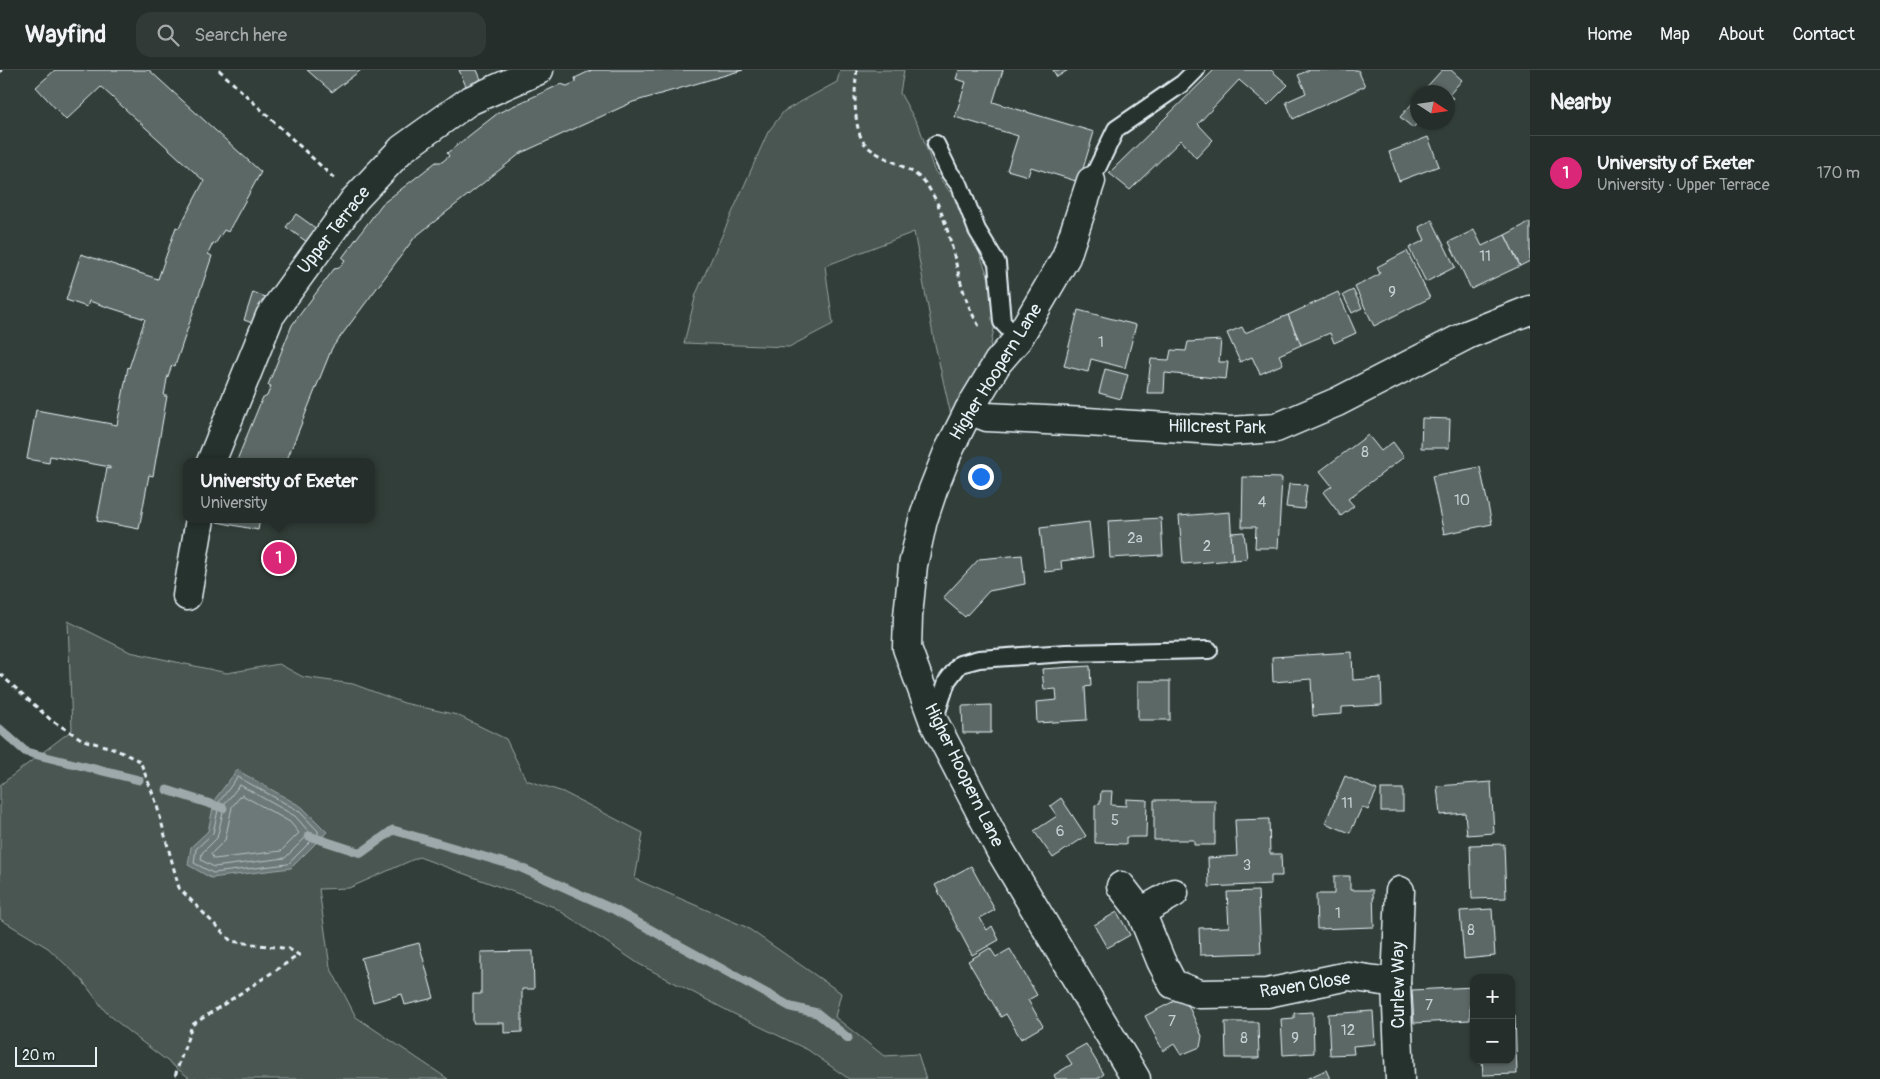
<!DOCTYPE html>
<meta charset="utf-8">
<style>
:root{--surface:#262e2b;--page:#323a37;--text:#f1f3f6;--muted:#a4a8a9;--line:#424a47;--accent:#db2777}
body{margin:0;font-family:Pangolin,sans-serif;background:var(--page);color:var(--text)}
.controls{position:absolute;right:15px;bottom:15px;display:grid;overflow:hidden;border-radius:10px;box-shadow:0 1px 4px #0004}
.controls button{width:45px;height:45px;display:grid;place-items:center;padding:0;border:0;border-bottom:1px solid var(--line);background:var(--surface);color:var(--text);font:25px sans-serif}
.compass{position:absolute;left:1410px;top:15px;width:45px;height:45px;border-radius:50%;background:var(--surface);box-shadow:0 1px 4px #0004;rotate:102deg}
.scale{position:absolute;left:15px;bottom:12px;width:82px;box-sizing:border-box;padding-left:5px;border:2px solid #e8f1f8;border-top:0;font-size:14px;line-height:18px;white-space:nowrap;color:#e8f1f8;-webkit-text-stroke:4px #26332d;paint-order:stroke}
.you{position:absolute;left:980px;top:406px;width:18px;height:18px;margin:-12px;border:4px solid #fff;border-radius:50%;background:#1a73e8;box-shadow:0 0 0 8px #1a73e833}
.badge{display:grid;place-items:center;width:32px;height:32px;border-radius:50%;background:var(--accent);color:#fff;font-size:16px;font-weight:700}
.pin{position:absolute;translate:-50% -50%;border:2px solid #fff;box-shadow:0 1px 5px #0006}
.popup{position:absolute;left:183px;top:388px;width:192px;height:65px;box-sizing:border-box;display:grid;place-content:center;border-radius:10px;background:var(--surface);filter:drop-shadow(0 1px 4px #0005);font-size:16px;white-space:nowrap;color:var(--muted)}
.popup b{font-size:19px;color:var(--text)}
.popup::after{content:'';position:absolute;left:50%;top:100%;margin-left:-10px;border:10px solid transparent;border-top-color:var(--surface)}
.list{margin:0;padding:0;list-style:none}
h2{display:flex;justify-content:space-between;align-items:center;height:65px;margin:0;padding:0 20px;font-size:21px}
h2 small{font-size:16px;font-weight:400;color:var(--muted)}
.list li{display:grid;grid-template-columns:32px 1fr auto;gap:15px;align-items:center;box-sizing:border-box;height:75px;padding:0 20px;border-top:1px solid var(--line)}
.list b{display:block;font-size:19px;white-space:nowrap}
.list p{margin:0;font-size:16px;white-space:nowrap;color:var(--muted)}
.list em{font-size:16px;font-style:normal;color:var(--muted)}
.icon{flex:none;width:28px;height:28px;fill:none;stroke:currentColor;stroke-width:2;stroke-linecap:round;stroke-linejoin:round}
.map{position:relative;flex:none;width:1530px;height:1009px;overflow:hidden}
header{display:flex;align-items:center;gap:30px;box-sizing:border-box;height:70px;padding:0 25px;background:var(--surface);border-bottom:1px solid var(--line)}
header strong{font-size:24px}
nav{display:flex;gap:28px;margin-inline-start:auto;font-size:18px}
.search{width:350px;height:45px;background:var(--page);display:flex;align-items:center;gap:12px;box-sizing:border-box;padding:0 18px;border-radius:15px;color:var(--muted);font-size:19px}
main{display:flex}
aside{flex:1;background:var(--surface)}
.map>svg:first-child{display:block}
</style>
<header>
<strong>Wayfind</strong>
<div class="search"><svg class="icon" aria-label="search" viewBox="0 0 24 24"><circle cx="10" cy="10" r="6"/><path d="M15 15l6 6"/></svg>Search here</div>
<nav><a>Home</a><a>Map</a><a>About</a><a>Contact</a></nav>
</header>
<main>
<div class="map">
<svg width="1530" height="1009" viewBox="0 0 1530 1009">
<rect width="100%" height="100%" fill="#323e39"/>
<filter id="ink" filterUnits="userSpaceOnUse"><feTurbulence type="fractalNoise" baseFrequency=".02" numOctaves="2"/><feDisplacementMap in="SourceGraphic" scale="10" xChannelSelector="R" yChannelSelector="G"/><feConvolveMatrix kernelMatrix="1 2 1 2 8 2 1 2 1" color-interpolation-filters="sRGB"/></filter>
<g filter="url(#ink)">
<g fill="#495651" stroke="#98a4a4">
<path d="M840 0H904L900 23 920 59 934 100 963 140 999 235 988 288 952 350 934 270 914 162 825 196 833 254 789 277 684 273 696 224 768 62 784 41 837 12Z"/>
<path d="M68 551 130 582 227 603 279 594 303 607 353 614 404 633 457 645 506 669 526 710 563 722 643 763 635 809 746 857 841 923 835 947 884 986 918 984 926 1009H849L808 980 730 942 639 894 554 837 419 787 349 818 319 819 330 897 356 947 448 1009H191L129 962 105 941 82 910 48 878 0 849V715L72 660Z"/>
</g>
<path fill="#6d7978" stroke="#9ea9ab" d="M237 700 302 737 327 762 291 798 211 808 188 795 191 777 208 761 215 729Z"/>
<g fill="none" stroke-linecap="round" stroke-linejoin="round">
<g stroke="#b7c1c5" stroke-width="1">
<path d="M238 707 299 741 318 761V764L288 794 213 803 194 793 196 779 213 763 220 731Z"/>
<path d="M240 715 295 746 310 763 285 788 214 797 201 790 202 783 217 768 225 734Z"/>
<path d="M242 725 290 752 299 763 281 781 214 789 211 784 225 770 232 737Z"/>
</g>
<g stroke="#9ea9ab" stroke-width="9">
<path d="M0 659 26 682 139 710"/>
<path d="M167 720 223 738"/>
<path d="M309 766 361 783 393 760 519 797 615 840 791 937 817 943 848 968"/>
</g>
</g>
<g fill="#5c6865" stroke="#e8f1f8">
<path d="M55 0H149L261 102 228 162 224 160 215 174 213 173 208 184 212 186 175 296 172 295 167 309 164 326H167L153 406 149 405 139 459 97 451 107 398 110 399V397L50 386 49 393 27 389 36 340 117 355 128 297 129 298 145 249 89 231 87 237 66 230 81 184 158 209 176 157 179 158 204 111 101 17 66 50 36 17Z"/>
<path d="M307 0H361L332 22Z"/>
<path d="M459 0H477L483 14 468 21Z"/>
<path d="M592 0H743L633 32 521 83 415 167 332 278 286 392H243L237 390 262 329 267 326 271 316 268 315 292 255 334 199 339 198 345 190 342 188 382 134 436 92H442L449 86 447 83 498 43 561 14 567 16 576 12 575 8Z"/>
<path d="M959 0H1003L993 32 1094 62 1079 112 1031 97 1028 106 1007 100 1018 66 955 47 966 12 956 9Z"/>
<path d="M1053 0H1068L1057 7Z"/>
<path d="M1214 0H1271L1288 15 1268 35 1239 10 1198 54 1213 70 1196 88 1181 70 1130 120 1109 103Z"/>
<path d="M1309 0H1358L1365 16 1293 49 1286 32 1306 23 1298 5Z"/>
<path d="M1442 0H1451L1462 10 1449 25 1453 28 1448 34V22H1422Z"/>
<path d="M1418 27V52L1413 58 1400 47Z"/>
<path d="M1428 67 1439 96 1399 111 1389 82Z"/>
<path d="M296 144 317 159 307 172 286 157Z"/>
<path d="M1432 150 1455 197 1426 212 1409 178 1425 170 1419 157Z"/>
<path d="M1530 152V191L1520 196 1505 165Z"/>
<path d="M1474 160 1482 176 1505 165 1520 196 1471 219 1449 172Z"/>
<path d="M1407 181 1430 228 1374 256 1355 217 1380 204 1377 197Z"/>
<path d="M1353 220 1362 238 1352 243 1343 225Z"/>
<path d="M253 222 268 228 258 255 244 250Z"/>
<path d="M1338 222 1356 263 1334 273 1330 263 1301 275 1288 245Z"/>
<path d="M1078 240 1136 255 1125 298 1091 289 1088 302 1064 296Z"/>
<path d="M1288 245 1301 275 1279 285 1283 294 1260 304 1252 287 1240 292 1227 263 1242 257 1245 263Z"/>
<path d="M1221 270 1219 292H1228L1226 309 1165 303 1164 323H1147L1151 289 1169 290 1171 280 1186 281 1188 272Z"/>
<path d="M1105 299 1128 305 1121 329 1099 323Z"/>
<path d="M1422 348 1450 349 1449 378H1421Z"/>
<path d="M1368 365 1381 381 1393 372 1404 387 1348 429 1354 436 1341 446 1323 422 1332 416 1320 401Z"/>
<path d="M1480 397 1492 454 1444 464 1432 406Z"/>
<path d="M1243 407 1282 408 1278 478H1255L1256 457H1242Z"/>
<path d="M1289 414 1307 415 1304 439 1286 437Z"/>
<path d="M1230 442 1233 490 1183 494 1179 446Z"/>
<path d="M1161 448 1163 485 1110 488 1108 451Z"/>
<path d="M217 449H260L258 460 217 452Z"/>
<path d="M1089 452 1093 487 1061 491 1062 500 1045 502 1040 458Z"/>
<path d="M1244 462 1247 489 1233 490 1231 463Z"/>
<path d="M1022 485 1025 514 989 521 965 547 943 528 979 489Z"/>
<path d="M1352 582 1353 610 1381 608 1382 635 1342 637V644L1313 646 1311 609 1273 612 1272 587Z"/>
<path d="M1090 596 1091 616 1085 617 1087 650 1037 653 1036 632 1057 630 1056 619 1044 620 1042 599Z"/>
<rect x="1138" y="611" width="32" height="39"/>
<path d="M991 635V663H963L962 636Z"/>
<path d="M1345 706 1377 720 1368 740 1362 737 1350 763 1325 753Z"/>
<path d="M1491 712 1494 763 1467 765 1465 743 1440 745 1437 716Z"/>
<rect x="1381" y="719" width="22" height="22"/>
<path d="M1101 721H1112L1111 735 1126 736V729L1147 730 1146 767H1126V774L1095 773V735L1100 734Z"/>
<path d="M1061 728 1086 766 1053 788 1034 761 1057 746 1050 736Z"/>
<path d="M1154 730H1215V775H1194V770H1154Z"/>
<path d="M1269 749 1270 784H1281L1282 806H1271V814L1209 817 1208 788 1237 786 1235 750Z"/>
<path d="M1504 774 1506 828 1472 829 1470 775Z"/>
<path d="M971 796 995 840 980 848 987 860 992 856 999 870 972 885 935 815Z"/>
<path d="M1334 806H1350V820H1373L1374 857 1317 859 1316 824H1334Z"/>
<path d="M1258 821 1261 883 1200 885 1199 858 1229 857 1227 822Z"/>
<path d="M1492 839 1495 886 1464 889 1460 841Z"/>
<path d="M1117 842 1130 865 1107 878 1094 855Z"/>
<path d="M419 873 434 928 405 935 402 924 373 932 361 888Z"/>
<path d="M990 878 996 887 1010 879 1037 925 1028 930 1043 956 1021 969 1006 944 1001 947 968 891Z"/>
<path d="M533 881 534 919H522V962L504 963V953H473V924H481V882Z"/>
<path d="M1474 917V935H1470V950L1414 953 1412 920Z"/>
<path d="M1184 926 1202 966 1200 977 1181 985 1174 974 1163 981 1145 946Z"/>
<path d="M1373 941 1375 974 1353 976 1354 984 1330 985 1328 944Z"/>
<path d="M1313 942 1314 983 1283 985 1281 949 1294 948V943Z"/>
<path d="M1515 945 1517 1004 1483 1005 1482 990H1511V946Z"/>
<path d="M1225 952H1258L1259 988H1226Z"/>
<path d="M1086 974 1104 1004 1097 1009H1056L1054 1005 1072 994 1066 985Z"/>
<path d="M1326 1000 1330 1009H1306Z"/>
</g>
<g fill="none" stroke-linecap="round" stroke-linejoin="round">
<defs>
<g id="service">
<path d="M936 74 950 103 960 116 977 160 997 193 1002 252 1018 269"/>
<path d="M1091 111 1116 59 1183 13 1196 0"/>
<path d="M934 651 947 611 960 594 979 589 1066 583 1209 580"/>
</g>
<g id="minor">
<path d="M1091 111 1066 187 1018 269 998 292 969 340 948 382 933 420 923 450 913 495 908 546 907 578 934 652 1000 780 1136 1009"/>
<path d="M969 340 987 347 1087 352 1231 361 1276 358 1337 332 1469 264 1530 240"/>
<path d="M211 392 270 246 355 129 402 79 469 31 539 0"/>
<path d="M187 526 200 449"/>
<path d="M1121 816 1141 842 1161 891 1173 914 1200 924 1267 923 1348 906 1396 913"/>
<path d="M1400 821 1396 913 1400 1009"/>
<path d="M1141 842 1174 823"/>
</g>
</defs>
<use href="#service" stroke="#e8f1f8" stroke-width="20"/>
<use href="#minor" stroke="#e8f1f8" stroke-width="31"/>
<g stroke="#e8f1f8" stroke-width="3" stroke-dasharray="5 4" stroke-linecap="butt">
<path d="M219 0 337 111"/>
<path d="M857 0C854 19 853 60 865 74 872 82 885 88 894 92 908 99 922 106 930 120 956 161 953 214 979 256"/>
<path d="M0 2 2 0"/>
<path d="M0 604 51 650 83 670 112 678 140 691 156 732 179 818 231 871 289 879 299 885 192 955 174 1009"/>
</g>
<use href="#service" stroke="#26332d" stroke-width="16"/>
<use href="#minor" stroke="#26332d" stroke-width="28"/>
</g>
</g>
<g text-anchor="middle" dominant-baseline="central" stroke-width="4" stroke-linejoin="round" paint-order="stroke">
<g font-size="15" fill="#c5cfd3">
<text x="1485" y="186">11</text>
<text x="1392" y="222">9</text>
<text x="1101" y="272">1</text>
<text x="1365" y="382">8</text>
<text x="1462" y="430">10</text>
<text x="1262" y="432">4</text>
<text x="1135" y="468">2a</text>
<text x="1207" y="476">2</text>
<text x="1347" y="733">11</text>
<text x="1115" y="750">5</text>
<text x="1060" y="761">6</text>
<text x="1247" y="795">3</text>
<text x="1338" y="843">1</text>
<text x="1471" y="860">8</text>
<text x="1429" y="935">7</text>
<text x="1172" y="951">7</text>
<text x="1348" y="960">12</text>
<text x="1244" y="968">8</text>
<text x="1295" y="968">9</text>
</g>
<g font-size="18" fill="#e8f1f8" stroke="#26332d">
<text transform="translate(334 160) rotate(-52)">Upper Terrace</text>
<text transform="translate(996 302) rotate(-58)">Higher Hoopern Lane</text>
<text transform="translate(1217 357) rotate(1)">Hillcrest Park</text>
<text transform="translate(964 705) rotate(64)">Higher Hoopern Lane</text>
<text transform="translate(1305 915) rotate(-9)">Raven Close</text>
<text transform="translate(1398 915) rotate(-90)">Curlew Way</text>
</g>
</g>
</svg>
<div class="controls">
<button>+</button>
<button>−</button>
</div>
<svg class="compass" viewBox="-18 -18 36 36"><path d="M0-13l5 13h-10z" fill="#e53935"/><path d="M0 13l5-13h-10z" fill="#a4a8a9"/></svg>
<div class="scale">20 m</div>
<div class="you"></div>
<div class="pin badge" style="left:279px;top:488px">1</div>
<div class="popup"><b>University of Exeter</b>University</div>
</div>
<aside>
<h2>Nearby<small></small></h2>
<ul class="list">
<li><span class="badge">1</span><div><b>University of Exeter</b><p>University · Upper Terrace</p></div><em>170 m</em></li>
</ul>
</aside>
</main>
